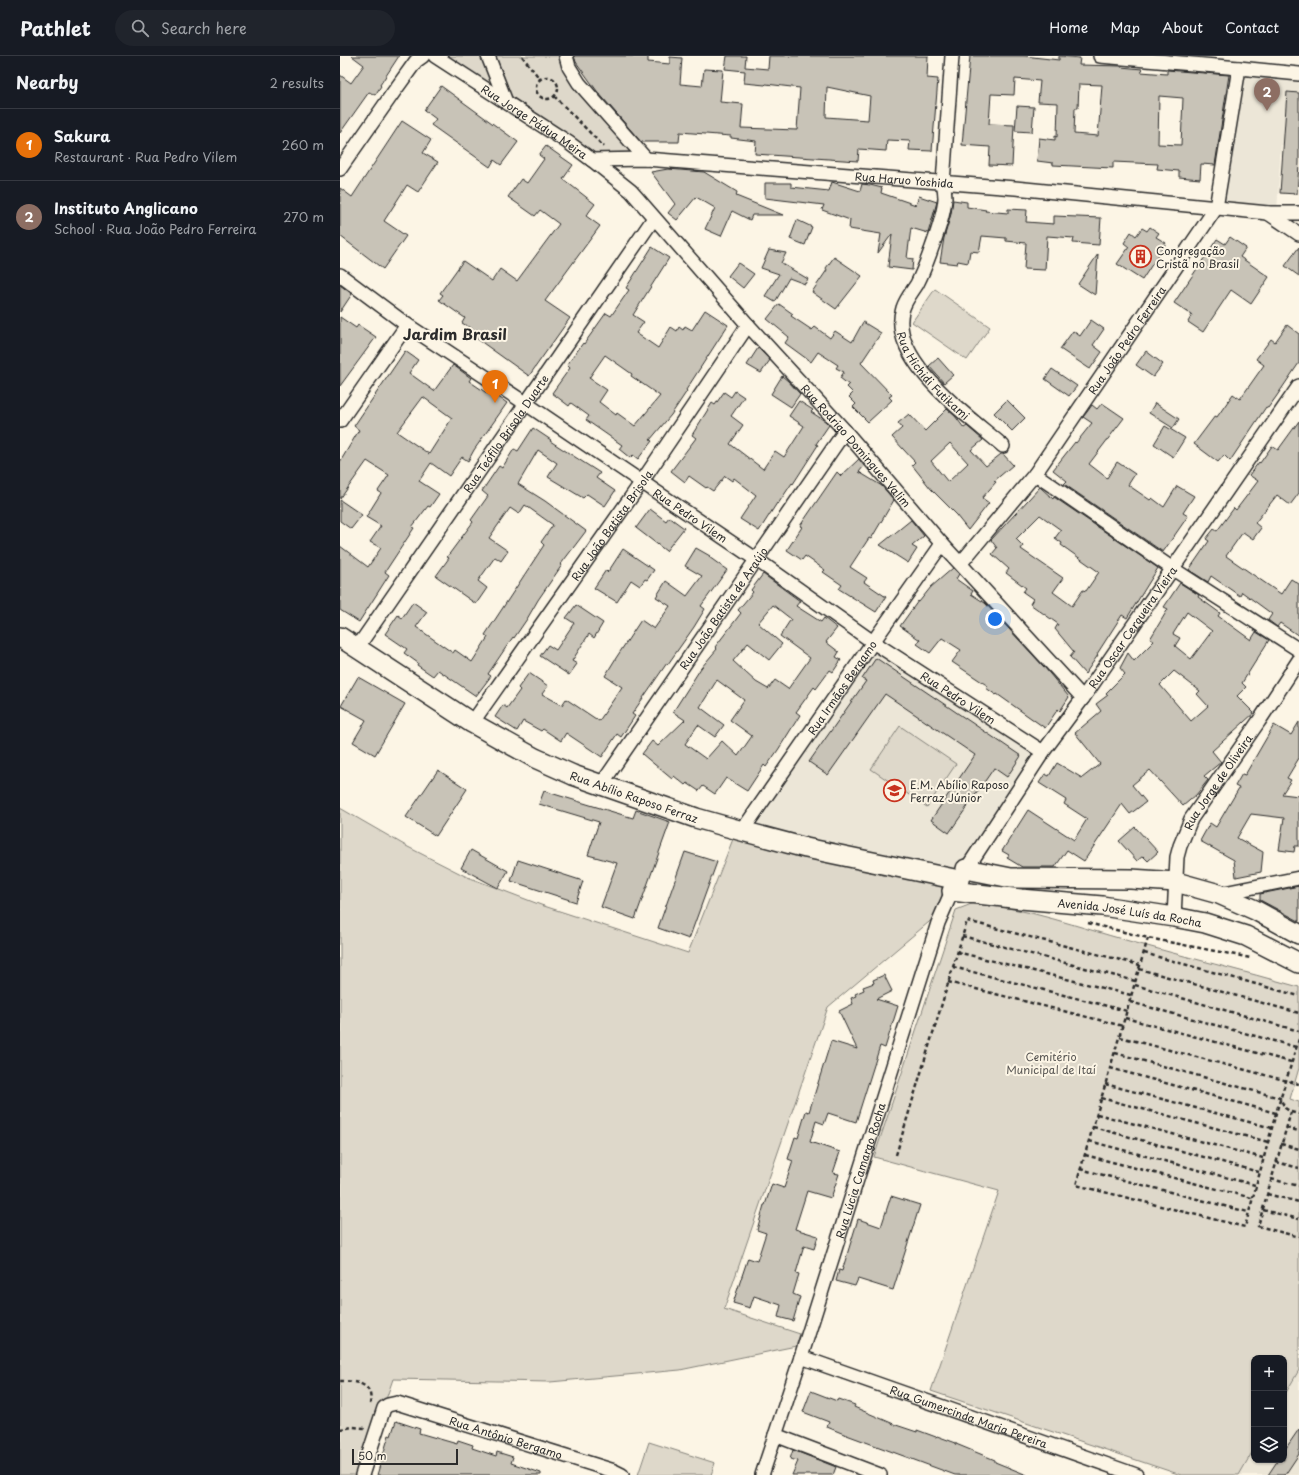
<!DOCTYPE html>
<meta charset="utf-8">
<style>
:root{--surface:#171b24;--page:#20242c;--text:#f1f3f6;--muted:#9ea1a6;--line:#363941;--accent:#c8321e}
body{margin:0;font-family:"Playpen Sans",sans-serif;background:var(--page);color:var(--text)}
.controls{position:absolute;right:12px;bottom:12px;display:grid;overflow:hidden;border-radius:8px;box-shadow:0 1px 3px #0004}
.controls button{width:36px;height:36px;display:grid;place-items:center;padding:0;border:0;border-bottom:1px solid var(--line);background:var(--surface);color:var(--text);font:20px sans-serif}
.scale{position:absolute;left:12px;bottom:10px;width:106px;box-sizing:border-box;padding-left:4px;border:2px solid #2b2b2b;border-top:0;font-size:11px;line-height:14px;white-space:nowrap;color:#2b2b2b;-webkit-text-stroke:3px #fcf5e5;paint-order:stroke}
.you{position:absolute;left:655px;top:563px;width:14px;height:14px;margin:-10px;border:3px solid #fff;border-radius:50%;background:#1a73e8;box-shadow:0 0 0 6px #1a73e833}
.badge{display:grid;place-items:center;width:26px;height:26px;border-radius:50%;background:var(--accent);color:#fff;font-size:13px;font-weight:700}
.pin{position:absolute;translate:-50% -33px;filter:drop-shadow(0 1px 2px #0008)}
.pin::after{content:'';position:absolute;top:21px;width:14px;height:12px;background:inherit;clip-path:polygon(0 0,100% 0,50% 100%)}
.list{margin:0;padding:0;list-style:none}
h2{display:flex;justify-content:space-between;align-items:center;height:52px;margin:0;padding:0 16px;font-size:17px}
h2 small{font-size:13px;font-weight:400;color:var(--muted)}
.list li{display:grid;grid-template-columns:26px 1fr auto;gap:12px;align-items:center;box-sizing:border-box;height:72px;padding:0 16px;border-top:1px solid var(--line)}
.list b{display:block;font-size:15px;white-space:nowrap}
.list p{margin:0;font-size:13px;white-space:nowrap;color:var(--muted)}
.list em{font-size:13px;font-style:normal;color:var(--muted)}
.icon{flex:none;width:22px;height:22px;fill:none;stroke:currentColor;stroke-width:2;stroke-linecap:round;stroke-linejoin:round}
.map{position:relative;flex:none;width:959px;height:1419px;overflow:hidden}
header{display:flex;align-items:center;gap:24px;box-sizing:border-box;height:56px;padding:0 20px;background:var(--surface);border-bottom:1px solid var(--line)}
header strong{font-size:19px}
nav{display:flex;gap:22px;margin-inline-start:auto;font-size:14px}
.search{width:280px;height:36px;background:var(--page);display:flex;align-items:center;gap:10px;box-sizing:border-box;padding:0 14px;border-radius:22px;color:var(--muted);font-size:15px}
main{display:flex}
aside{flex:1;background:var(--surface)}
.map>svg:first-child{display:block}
</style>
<header>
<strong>Pathlet</strong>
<div class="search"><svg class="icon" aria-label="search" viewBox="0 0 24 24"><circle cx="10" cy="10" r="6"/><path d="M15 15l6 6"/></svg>Search here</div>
<nav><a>Home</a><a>Map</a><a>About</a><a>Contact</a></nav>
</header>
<main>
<aside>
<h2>Nearby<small>2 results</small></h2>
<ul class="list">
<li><span class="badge" style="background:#e8710a">1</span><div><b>Sakura</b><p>Restaurant · Rua Pedro Vilem</p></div><em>260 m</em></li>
<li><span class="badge" style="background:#8d6e63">2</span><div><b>Instituto Anglicano</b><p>School · Rua João Pedro Ferreira</p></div><em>270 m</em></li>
</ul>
</aside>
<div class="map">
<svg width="959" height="1419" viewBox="0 0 959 1419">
<rect width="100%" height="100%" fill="#fcf5e5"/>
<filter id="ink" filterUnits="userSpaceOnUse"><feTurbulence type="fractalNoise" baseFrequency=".025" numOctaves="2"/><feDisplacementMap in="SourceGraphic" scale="8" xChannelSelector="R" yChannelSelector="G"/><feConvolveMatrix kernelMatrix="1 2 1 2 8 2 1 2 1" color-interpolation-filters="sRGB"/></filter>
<g filter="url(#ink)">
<g fill="#ece6d7">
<path d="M902 14 959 21V90L941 89 937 156 876 152Z"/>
<path d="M535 593 697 697 620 816 410 771Z"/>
<path d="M959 1314V1419H899L914 1393V1404H944V1340Z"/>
</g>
<g fill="#ded8ca" stroke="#84827a">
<path d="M97 0H146L162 41Z"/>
<path d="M150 0H225L301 101 252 104 172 48Z"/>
<path d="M595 233 650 271 627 304 572 266Z"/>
<path d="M560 670 616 708 587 751 531 713Z"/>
<path d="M0 752 66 790 125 820 201 849 348 897 393 783 608 831 595 861 488 951 384 1253 460 1278 456 1290 340 1314 210 1326 53 1323 20 1419H0Z"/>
<path d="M634 847C687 852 738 871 789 885 846 901 903 915 959 931V1012L950 1043 959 1046V1314L944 1340V1302H914V1393L899 1419H841L591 1335 659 1135 534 1101 616 854Z"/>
<path d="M309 1386 375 1407 371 1419H298Z"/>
</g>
<g fill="#c8c3b7" stroke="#2b2b2b" fill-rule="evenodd">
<path d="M12 0H59L40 29 41 30 35 39 29 36 0 77V19L11 27 24 9Z"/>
<path d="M234 0H308V6L330 8V1L342 2 340 28 362 30 364 13 383 14 380 46 403 48 401 72 457 74 460 32 426 28 425 29 404 27 405 15 385 13 387 0H406L405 11 428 13 429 0H588L587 22 598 23 592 95 569 94 570 85 547 84 546 95 519 93 518 105 415 98 416 85 391 82V80L340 76 339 86H301L257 35 236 6ZM487 31 530 40 528 64 486 61Z"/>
<path d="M630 0H684L719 4V0L740 2 739 9 781 10V11L802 13 801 16 827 18V14L889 19 875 109 861 108 860 123 839 121V115L817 113 818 108 773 106V112L713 109V107L697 105 699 82 715 84V80L717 81 718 47 698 46 700 25 675 23 674 39 651 38 649 68 674 69 672 110 649 109 650 91 622 89ZM739 28 762 29 758 80 734 78 735 52H738ZM819 40 843 42 841 89 818 88Z"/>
<path d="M101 30 178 86 161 109 154 104 150 111 91 69 96 63 84 54Z"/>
<path d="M947 36 959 37V107L957 138 940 137Z"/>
<path d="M677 50 694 51 692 76 675 75Z"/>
<path d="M62 65 91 84 83 97 98 106 78 136 67 129 44 165 66 180 43 213 0 180V132L12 141Z"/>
<path d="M206 90 233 109 223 123 255 148 246 160 260 170 205 245 230 262 189 320 129 277 132 273 122 267 125 262 99 244 103 239 100 237 123 205 152 225 160 213 177 225 219 168 200 154 195 160 168 141 181 123 187 127 204 103 199 99Z"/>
<path d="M328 113 364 116 397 136 396 140 443 159H412L410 164 392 155 381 180 365 173 375 152 356 141 337 164 328 157 335 148 311 116Z"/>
<path d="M492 126 520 135 522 128 530 129 542 132 541 137 576 149 579 140 597 146 588 177 571 172 567 202 573 203 572 214 548 211 552 178 538 197 541 178 509 173 510 164 482 154 484 149 425 142V127H451V131L489 135Z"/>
<path d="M613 144 627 146V151L646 154 645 155 668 157V153L687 154 686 166 714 168V160L761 162 759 189 733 187 734 182 707 180 705 214 684 213 686 187 666 185V182L642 180 639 196 630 195 628 207 618 205 617 208 600 206 604 182 611 158Z"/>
<path d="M457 164 472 171 465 189 450 183Z"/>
<path d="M810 171 819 177 816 181 826 187 802 224 777 208 789 191 784 187 791 176 796 180 802 172 807 175Z"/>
<path d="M890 181 906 192 900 201 929 221 911 248 891 234 863 276 848 266 852 259 834 247 877 183 885 188Z"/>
<path d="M312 191 329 202 293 259 304 266 296 277 318 292 331 271 337 275 339 271 343 274 345 270 352 274 365 254 388 269 346 334 347 335 331 359 310 384 312 385 298 403 293 399 290 402 279 393 282 389 246 364 249 360 231 347 229 350 212 337 230 312 227 309 243 287 244 288 266 257 271 260 289 234 286 232ZM265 299 292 318 291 320 320 340 295 370 277 357 276 359 259 346 267 334 249 322Z"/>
<path d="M959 191V220L945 210Z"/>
<path d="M429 194 446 197 441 207 468 223 465 228 449 222 435 246 425 240 439 218 421 212Z"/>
<path d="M758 198 755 239 738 228Z"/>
<path d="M494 201 522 220 496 253 472 236 487 214 486 212Z"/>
<path d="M398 207 414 218 403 232 388 220Z"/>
<path d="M0 229 12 238 0 256Z"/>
<path d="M439 248 453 258 451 260 472 274 475 271 490 282 495 275 512 286 523 266 541 277 521 307 552 339 549 341 552 344 528 366 513 351 516 348 509 341 513 337 507 331 509 329 500 322 504 316 496 312 498 309 478 296 471 306 445 287 449 281 427 263Z"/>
<path d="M0 261 16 272 18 269 36 281 0 330Z"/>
<path d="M751 264 764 273 753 289 762 296 750 313 720 293 733 275 740 280Z"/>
<path d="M947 269 959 278V307L936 341 928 352 926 351 890 405 884 399 878 406 854 388 875 360 877 361 893 338 900 343 924 309 916 303 931 283 935 286Z"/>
<path d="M418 292 430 304 421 317 407 309Z"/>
<path d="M65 295 78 304 69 317 94 335 113 309 131 322 129 325 148 338 150 335 167 347 134 394 128 405 122 401 109 420 91 407 79 425 99 438 90 451 88 450 72 471 74 472 45 516 49 519 19 566 0 554V490L28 511 41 492 30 486 41 470 26 461 41 437 38 435 49 419 27 405 0 443V406L19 374 14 370ZM83 341 112 362 89 398 57 376Z"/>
<path d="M806 295 823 308 813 321 796 309Z"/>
<path d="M598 302 613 319 604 327 589 310Z"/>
<path d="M712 313 737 330 729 340 705 323Z"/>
<path d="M442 320 448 325 460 338 451 351 431 338Z"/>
<path d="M395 335 404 341 391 360 403 369 390 388 423 413 435 395 444 401 464 370 449 360 459 345 473 354 471 356 485 365 489 369 476 388 478 389 453 428 452 427 438 448 437 447 419 475 400 463 416 439 394 422 392 425 385 420 373 435 367 431 366 432 349 420 345 426 331 415 356 382 352 379 372 347 375 349 384 336 391 341Z"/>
<path d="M667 344 685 362 672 375 654 357Z"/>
<path d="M762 347 784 362 749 408 767 422 777 406 795 418 788 429 810 444 812 442 824 451 837 430 854 440 843 457 848 460 823 496 724 428 727 425 713 414 735 386 736 387 752 367 743 361 747 356 752 349 757 353Z"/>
<path d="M815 347 839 363 833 372 809 357Z"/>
<path d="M607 353 615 360 624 372 627 370 643 384 631 394 646 410 661 398H663L673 409 654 425 656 426 642 442 649 447 628 474 616 459H617L591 433 572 409 575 406 552 381 562 372 558 367 569 358 585 375ZM610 387 628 407 608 426 591 405Z"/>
<path d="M959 365V437L950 449 937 439 915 467 921 472 913 483 903 476 886 500 941 538 951 523 959 528V580L940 567 937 571 928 564 932 558 902 536 900 540 871 520 868 526 849 514 869 485 866 483 874 473 877 475 894 452 896 454 918 425 909 419 919 406 920 407 932 390 938 394Z"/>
<path d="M825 370 845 382 833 401 814 388Z"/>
<path d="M193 372 211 384 210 385 260 417 256 422 275 435 265 450 247 438 243 442 208 421 217 407 198 394 178 428 205 445 246 475 221 508 222 509 198 544 187 563 174 582 173 581 148 618 151 620 136 640 98 614 93 620 77 609 78 607 64 597 67 593 45 578 58 559 62 562 73 546 87 556 76 571 113 597 115 594 132 606 148 581 145 579 204 489 201 486 213 469 185 449 179 458 170 452 149 482 168 495 161 505 155 501 138 525 147 532 136 548 96 520 109 502 107 501 133 466 131 464 148 440 142 435 159 410 162 412 174 393 178 395Z"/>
<path d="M519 403 524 410 519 416 542 430 554 444 531 483 529 482 510 511 527 522 524 526 546 541 536 556 499 533 502 529 483 516 485 514 465 500 462 504 447 494 462 471 460 470 497 416 501 420Z"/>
<path d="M700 431 713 443 714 441 818 512 787 562 782 559 757 598 758 599 745 618 730 601 734 596 715 573 718 568 690 548 693 543 683 536 686 532 666 517 669 513 652 498 657 492 651 484ZM700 459 721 474 715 482 722 487 721 489 759 516 746 535 743 534 732 550 713 536 723 522 681 493 683 490 676 483Z"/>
<path d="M0 444 22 459 11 473 0 465Z"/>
<path d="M310 453 326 465 329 461 344 472 326 495 296 472Z"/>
<path d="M571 464 584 480 572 490 577 493 568 507 540 489Z"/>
<path d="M356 492 370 500 369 501 387 514 361 550 365 553 354 571 328 608 327 607 292 658 295 660 281 681 277 678 262 701 226 677 221 685 203 673 201 675 183 665 177 675 155 661 163 649 167 652 180 634 178 632 189 617 208 630 202 638 222 649 226 643 259 665 282 631 265 620 276 602 301 564 314 573 330 550 316 541 326 525 347 540 362 520 345 510Z"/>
<path d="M283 493 314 514 307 524 305 523 300 530 291 524 277 546 254 532 266 514 268 516Z"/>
<path d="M613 512 619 518 616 523 633 535 631 538 645 547 705 612 729 641 720 655 718 653 705 672 657 638 656 639 646 632 648 630 612 606 621 594 602 582 590 597 577 588 580 584 560 570 578 545 579 546 591 531Z"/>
<path d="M423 518 460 545 456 550 481 566 484 562 497 572 486 586 499 596 496 601 501 604 493 616 490 614 476 633 474 631 456 656 460 659 438 694 426 711 424 709 407 735 386 722 375 738 363 730 359 735 347 727 345 729 334 720 332 723 302 698 312 685 318 690 345 664 333 656 361 612 377 593 375 591 401 557 398 554 413 536 411 534ZM433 549 451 563 440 580 470 602 448 633 435 624 428 633 416 626 393 605 408 587 429 604 442 588 418 567ZM377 624 404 644 390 664 412 680 398 700 382 685 366 703 345 688 358 669 375 681 384 669 360 651Z"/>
<path d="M840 527 859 539 858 541 880 557 878 560 911 584 916 576 929 584 902 627 906 631 897 640 914 657 872 695 881 706 864 720 868 724 856 739 843 750 810 714 792 729 806 746 790 758 782 748 744 805 727 794 715 811H682L667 802 669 799 662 795 688 754 734 784 747 763 724 748 726 744 699 727 705 718 709 720 717 707 742 722 760 708 735 677 761 655 756 648 768 639 766 637 785 618 780 612 788 597 794 605 814 585 810 583 828 553 824 551ZM847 556 872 575 851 603 835 590 840 582 833 578ZM834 615 860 635 857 638 868 650 851 665 820 629Z"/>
<path d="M236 549 263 567 254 582 249 578 232 605 237 608 229 619 200 600 208 589 216 594 234 567 226 562Z"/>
<path d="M536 602 681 700 667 721 654 712 609 777 591 764 635 699 545 638 488 719 469 706 526 625 522 623Z"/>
<path d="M18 621 65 648 35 699 13 686 26 664 1 650Z"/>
<path d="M959 666V702L947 722 951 724 942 738 959 740V790H955L954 796 939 794 944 762 911 758 897 782 923 796 921 816 896 821 894 804 860 785 870 767 876 771 899 732 895 730 902 718 905 719 934 669 951 679Z"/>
<path d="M98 714 127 733 96 780 66 761Z"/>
<path d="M204 735 293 762 296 754 330 766 295 863 261 851 277 807 248 799 259 766 199 748Z"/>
<path d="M795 771 818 796 808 805 803 800 797 805 779 785Z"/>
<path d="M131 794 168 815 158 832 121 812Z"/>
<path d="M345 796 377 806 349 883 318 872Z"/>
<path d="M178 804 243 825 236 846 171 825Z"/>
<path d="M959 830V865L920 844V838Z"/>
<path d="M544 919 552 935 536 943 558 950 545 992 540 990 516 1066 488 1057 484 1068 476 1065 470 1086 500 1096 493 1117 499 1118 491 1142 467 1135 455 1173 478 1180 474 1193 464 1190 456 1217 459 1218 453 1238 460 1241 453 1265 438 1261 441 1249 414 1240 410 1252 393 1247 408 1202 417 1205 426 1177 417 1174 424 1149H425L432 1128 444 1132 453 1105 448 1103 455 1081 458 1082 466 1055 469 1056 491 985 517 993 499 955 513 948 511 942 516 940 515 938 524 934 523 931 534 927 533 924Z"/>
<path d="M551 1140 580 1149 553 1234 518 1223 515 1230 496 1225 499 1214 502 1215 518 1163 541 1171Z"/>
<path d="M471 1335 497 1345 498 1343 515 1349 514 1351 556 1369 577 1376V1374L596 1381 597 1380 616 1387V1388L655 1404V1406L687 1419H615L504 1378 487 1371 489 1366 463 1356Z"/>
<path d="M56 1365 80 1373 79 1377 117 1388 118 1384 133 1389 132 1392 156 1400 157 1396 173 1401 171 1407 201 1417V1419H37L49 1379 51 1380Z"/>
<path d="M959 1373V1398L945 1419H928L938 1404H944V1395Z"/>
<path d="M453 1394 496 1411 493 1419H452L458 1405 450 1403Z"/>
</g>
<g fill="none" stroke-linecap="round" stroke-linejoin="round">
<defs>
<g id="street">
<path id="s1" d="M95 0 229 87 252 104 291 135 408 269 505 375 602 488 743 642"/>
<path d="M148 0 166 46"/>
<path d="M226 0 229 11 239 27 306 103"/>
<path id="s2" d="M612 0 603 127C604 131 605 137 605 142 604 160 596 180 590 197 586 208 582 218 577 228 572 236 566 243 563 252 546 303 630 361 663 390"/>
<path d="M760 0 899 12 959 18"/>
<path id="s3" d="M252 104 306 103 675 132 928 157H959"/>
<path d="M0 113 53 37 76 5 83 0"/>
<path d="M928 157 959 178"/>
<path id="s4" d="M0 219 67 269 185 347 417 504 533 586 703 696"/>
<path d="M0 365 67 269"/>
<path d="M695 418 833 513 959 594"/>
<path id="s5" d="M621 507 695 418 876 152 899 12"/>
<path id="s6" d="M17 592 314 162"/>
<path id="s7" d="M132 667 301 427 408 269"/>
<path id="s8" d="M261 729 505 375"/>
<path id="s9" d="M402 775 533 586 602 488"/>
<path d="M879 838 959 822"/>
<path id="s10" d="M834 861 837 801 840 790 851 763 919 665 959 604"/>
<path id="s11" d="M461 1301 796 1419"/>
<path d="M435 1379 540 1419"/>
<path id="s12" d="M22 1419 44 1352 48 1349 57 1347 274 1415 282 1419"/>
<path id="s13" d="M422 1419 461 1301 598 867 612 835 703 696 743 642 959 330"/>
</g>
<g id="secondary">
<path id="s14" d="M0 581 132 667 195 702 233 719 356 762 402 775 466 792 619 824"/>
<path d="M626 813 671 822 791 823 836 826 879 838 915 854 959 878"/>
<path id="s15" d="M612 835 681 843 762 850 834 861 865 867 906 880 959 907"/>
</g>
</defs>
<use href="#street" stroke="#2b2b2b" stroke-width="16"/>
<use href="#secondary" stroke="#2b2b2b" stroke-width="22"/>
<g stroke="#2b2b2b" stroke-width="2.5" stroke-dasharray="4 3" stroke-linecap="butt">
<path d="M182 0 200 23"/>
<circle cx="207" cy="32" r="11"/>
<path d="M214 40 264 91"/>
<path d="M748 867 808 882 911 902"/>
<path d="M622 880 795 925"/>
<path d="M808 882 736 1129 905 1171 936 1057 959 983"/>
<path d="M617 896 791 939"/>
<path d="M804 897 959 940"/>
<path d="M613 911 787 955"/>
<path d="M799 913 959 957"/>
<path d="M608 926 783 970"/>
<path d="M795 929 959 975"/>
<path d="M790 946 956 991"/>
<path d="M785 962 951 1006"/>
<path d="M780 981 959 1028"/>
<path d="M775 997 940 1042 945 1052 951 1056 918 1170 959 1181"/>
<path d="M770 1012 936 1057"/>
<path d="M765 1028 932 1072"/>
<path d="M761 1042 928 1086"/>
<path d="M951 1056 959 1058"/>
<path d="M757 1058 923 1102"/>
<path d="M753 1071 919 1116"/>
<path d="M946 1072 959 1075"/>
<path d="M749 1085 915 1129"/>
<path d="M941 1088 959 1093"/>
<path d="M556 1099 627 865 800 909"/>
<path d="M745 1099 912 1142"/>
<path d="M936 1106 959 1112"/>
<path d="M740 1113 908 1156"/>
<path d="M931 1123 959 1130"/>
<path d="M927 1138 959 1146"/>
<path d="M923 1154 959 1163"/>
<path d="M0 1325C16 1325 34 1327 30 1348"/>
<path d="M0 1373 13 1371 25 1372"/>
</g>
<use href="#street" stroke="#fcf5e5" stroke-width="13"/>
<use href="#secondary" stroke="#fcf5e5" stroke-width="19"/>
</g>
</g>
<defs>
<symbol id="building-ring" viewBox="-11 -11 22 22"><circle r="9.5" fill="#fcf5e5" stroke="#c8321e" stroke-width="1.5"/><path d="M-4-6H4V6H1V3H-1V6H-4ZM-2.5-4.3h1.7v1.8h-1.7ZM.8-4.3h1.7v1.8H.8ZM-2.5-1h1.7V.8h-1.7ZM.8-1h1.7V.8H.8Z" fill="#c8321e"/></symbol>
<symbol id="school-ring" viewBox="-11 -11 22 22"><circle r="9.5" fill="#fcf5e5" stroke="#c8321e" stroke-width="1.5"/><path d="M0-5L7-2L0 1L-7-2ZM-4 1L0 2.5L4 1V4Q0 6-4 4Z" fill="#c8321e"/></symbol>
</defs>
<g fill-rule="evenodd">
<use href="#building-ring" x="788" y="188" width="25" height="25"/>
<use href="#school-ring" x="542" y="722" width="25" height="25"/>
</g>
<g text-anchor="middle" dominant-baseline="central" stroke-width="4" stroke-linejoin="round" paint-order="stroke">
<g font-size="11" fill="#2b2b2b" stroke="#fcf5e5">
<text stroke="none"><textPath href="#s1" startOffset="119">Rua Jorge Pádua Meira</textPath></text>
<text stroke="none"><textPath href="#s3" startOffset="313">Rua Haruo Yoshida</textPath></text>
<text stroke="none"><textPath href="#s5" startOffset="278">Rua João Pedro Ferreira</textPath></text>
<text stroke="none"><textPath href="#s2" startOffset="340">Rua Hichidi Futikami</textPath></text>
<text stroke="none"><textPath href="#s6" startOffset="261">Rua Teófilo Brisola Duarte</textPath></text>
<text stroke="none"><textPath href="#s1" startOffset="578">Rua Rodrigo Domingues Valim</textPath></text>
<text stroke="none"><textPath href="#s4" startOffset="425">Rua Pedro Vilem</textPath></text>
<text stroke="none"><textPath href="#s7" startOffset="242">Rua João Batista Brisola</textPath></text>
<text stroke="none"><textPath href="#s8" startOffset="215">Rua João Batista de Araújo</textPath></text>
<text stroke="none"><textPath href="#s13" startOffset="934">Rua Oscar Cerqueira Vieira</textPath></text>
<text stroke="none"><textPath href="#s9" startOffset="175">Rua Irmãos Bergamo</textPath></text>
<text stroke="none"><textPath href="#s4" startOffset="749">Rua Pedro Vilem</textPath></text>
<text stroke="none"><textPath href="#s10" startOffset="146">Rua Jorge de Oliveira</textPath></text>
<text stroke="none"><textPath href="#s14" startOffset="336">Rua Abílio Raposo Ferraz</textPath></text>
<text stroke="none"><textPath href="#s15" startOffset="179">Avenida José Luís da Rocha</textPath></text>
<text stroke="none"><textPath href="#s13" startOffset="320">Rua Lúcia Camargo Rocha</textPath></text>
<text stroke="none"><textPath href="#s11" startOffset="178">Rua Gumercinda Maria Pereira</textPath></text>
<text stroke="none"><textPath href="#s12" startOffset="199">Rua Antônio Bergamo</textPath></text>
</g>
<g font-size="11" fill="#2b2b2b" stroke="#fcf5e5" text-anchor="start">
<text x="816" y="194">Congregação<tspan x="816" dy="13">Cristã no Brasil</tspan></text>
<text x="570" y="728">E.M. Abílio Raposo<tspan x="570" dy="13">Ferraz Júnior</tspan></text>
</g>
<g font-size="11" fill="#585653" stroke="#fcf5e5">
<text x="711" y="1000">Cemitério<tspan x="711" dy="13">Municipal de Itaí</tspan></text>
</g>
<g font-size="15" font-weight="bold" fill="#2b2b2b" stroke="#fcf5e5">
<text x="115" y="277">Jardim Brasil</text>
</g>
</g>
</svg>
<div class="controls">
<button>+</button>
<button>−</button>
<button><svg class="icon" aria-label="layers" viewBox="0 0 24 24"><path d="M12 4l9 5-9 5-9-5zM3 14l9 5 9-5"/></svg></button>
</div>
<div class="scale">50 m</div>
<div class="you"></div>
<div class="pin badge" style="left:155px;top:347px;background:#e8710a">1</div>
<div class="pin badge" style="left:927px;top:55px;background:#8d6e63">2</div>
</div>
</main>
